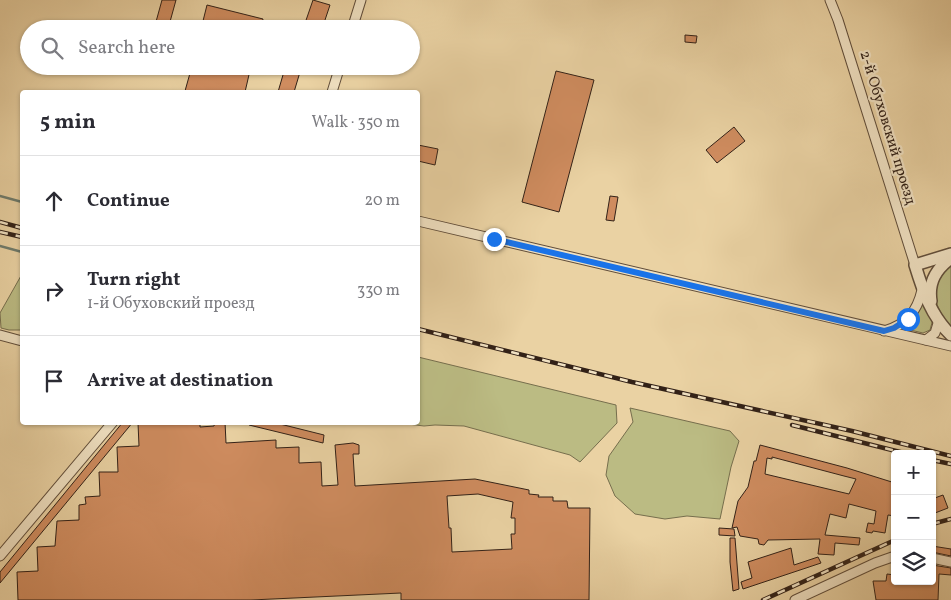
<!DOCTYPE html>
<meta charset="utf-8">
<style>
:root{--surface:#fff;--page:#f7f7f7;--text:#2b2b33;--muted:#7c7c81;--line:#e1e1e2}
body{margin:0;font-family:Vollkorn,serif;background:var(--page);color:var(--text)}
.controls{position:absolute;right:15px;bottom:15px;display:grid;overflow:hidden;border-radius:5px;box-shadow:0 1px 4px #0004}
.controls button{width:45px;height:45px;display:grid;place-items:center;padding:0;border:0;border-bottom:1px solid var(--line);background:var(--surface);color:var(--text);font:25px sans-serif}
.stop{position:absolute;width:15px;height:15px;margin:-11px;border:4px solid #1a73e8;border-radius:50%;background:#fff}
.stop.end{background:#1a73e8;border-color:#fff;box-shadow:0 1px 5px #0008}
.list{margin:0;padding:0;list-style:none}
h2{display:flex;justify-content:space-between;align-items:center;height:65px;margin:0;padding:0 20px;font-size:21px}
h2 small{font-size:16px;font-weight:400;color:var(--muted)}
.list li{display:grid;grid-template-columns:32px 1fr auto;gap:15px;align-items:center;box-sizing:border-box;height:90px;padding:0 20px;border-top:1px solid var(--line)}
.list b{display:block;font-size:19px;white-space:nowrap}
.list p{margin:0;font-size:16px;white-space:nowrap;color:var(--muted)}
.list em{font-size:16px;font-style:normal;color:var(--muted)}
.icon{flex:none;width:28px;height:28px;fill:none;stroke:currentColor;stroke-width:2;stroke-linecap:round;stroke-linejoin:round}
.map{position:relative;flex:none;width:951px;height:600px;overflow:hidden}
.search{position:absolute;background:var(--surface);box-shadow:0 1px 4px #0004;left:20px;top:20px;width:400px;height:55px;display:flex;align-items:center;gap:12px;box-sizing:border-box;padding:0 18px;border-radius:28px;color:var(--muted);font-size:19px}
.panel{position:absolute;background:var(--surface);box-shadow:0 1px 4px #0004;left:20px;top:90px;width:400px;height:335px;border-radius:5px}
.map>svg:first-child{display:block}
</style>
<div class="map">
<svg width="951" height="600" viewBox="0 0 951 600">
<rect width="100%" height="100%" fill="#ead2a3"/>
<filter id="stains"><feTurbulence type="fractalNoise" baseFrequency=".004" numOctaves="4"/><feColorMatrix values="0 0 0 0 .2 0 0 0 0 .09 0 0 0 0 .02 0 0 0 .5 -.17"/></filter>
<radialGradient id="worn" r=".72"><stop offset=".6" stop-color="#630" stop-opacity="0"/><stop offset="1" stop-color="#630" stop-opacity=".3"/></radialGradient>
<g fill="#bbbb83" stroke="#766e4d">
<path d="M951 262V327C939 314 927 290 940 273 943 269 947 265 951 262Z"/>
<path d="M22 274V330H9L1 328 0 313Z"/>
<path d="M923 303 933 319 930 330 923 333 902 328Z"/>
<path d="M418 357 616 405 617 423 580 462 570 455 464 426 435 425 424 426 408 424 407 423 418 422Z"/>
<path d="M630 408 730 431 739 441 731 467 720 519 687 516 665 519 635 514 615 496 606 475 609 456 633 422Z"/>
</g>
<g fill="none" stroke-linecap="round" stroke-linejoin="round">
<g stroke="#6f7c6d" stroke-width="2.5">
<path d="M0 196 22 202"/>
<path d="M0 246 22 252"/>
</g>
</g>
<g fill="#cf8c5f" stroke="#322117" fill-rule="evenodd">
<path d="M162 0H176L168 29H154Z"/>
<path d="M313 0 330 5 322 29H303Z"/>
<path d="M207 5 263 19 261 29H201Z"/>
<path d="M685 35 697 36 696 43 685 42Z"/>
<path d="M192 66H251L245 92H193L185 91Z"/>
<path d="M285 68 300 72 294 92H278Z"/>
<path d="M556 71 594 80 559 212 522 202Z"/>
<path d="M734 127 745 141 717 163 706 150Z"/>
<path d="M418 145 438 149 435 165 418 161Z"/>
<path d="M610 196 618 197 614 221 606 220Z"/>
<path d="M123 422H133L0 583V572Z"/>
<path d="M200 422V427L214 426 215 422H225L226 443 276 440V448L299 447V463L321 462 322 486 338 485 335 445 353 443 359 445V454H353L355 486 475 479 529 490V494L539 495 538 497H553V501H567L568 508H590L589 600H401V593L251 600H18L17 572 38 571 37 547 55 546 57 521 79 520V505L86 504 85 497 100 496 99 472H118L117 447 139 446 138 423ZM478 494 513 502 511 518H515V534H511L512 549 452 552 451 528H449L447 496Z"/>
<path d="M249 422H272L324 435 323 443 249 425Z"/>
<path d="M760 445 847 468 895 483V516L888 515 885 533 873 531 872 533 866 532 868 523 874 524 876 511 849 504 846 518 830 514 825 535 860 538 859 545 835 543 834 555 818 554 820 539 768 540 764 545 759 544 758 539 740 536 737 527 732 528 738 501 748 487 754 461H756ZM772 457 844 476 856 479 849 494 765 474 767 458 772 459Z"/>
<path d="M943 495 948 508 935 513 932 505V499Z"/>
<path d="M719 528 734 529 735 536 719 535Z"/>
<path d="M730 538H735L739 589 733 591 730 562Z"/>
<path d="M932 546 951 549V556L932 552Z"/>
<path d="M791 548 794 565 818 557 821 563 743 589 741 582 752 578 748 562Z"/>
<path d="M932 565 951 568V575L939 574 938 600H876L873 581H886L887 574 895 575V581H932Z"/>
</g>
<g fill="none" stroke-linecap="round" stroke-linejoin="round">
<defs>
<g id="minor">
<path d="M830 0 838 20 915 265"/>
<path d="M352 29 361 0"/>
<path d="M332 92 340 66"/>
<path d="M418 221 951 346"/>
<path d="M884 331C906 325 917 312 922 290"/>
<path d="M0 335 22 341"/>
<path d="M926 340 935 333 939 320"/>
<path d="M0 556 113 422"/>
<path d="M932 558 951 562"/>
<path d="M795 600 875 563 895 556"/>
</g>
<g id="tertiary">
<path d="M951 254 915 265C923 291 931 316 951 335"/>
<path d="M931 301C928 282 936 269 951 258"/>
</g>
</defs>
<use href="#minor" stroke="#604d3a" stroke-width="11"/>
<use href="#tertiary" stroke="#604d3a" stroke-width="14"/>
<use href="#minor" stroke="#f1e2c3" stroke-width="9"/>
<use href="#tertiary" stroke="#f1e2c3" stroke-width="11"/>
<defs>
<g id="rail">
<path d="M0 222 22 228"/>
<path d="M0 232 22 237"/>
<path d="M418 329 632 382 852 431 951 456"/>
<path d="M792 425 908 454"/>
<path d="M932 460 951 464"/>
<path d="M932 524 951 519"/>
<path d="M763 600 895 540"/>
</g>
</defs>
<use href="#rail" stroke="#322117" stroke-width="4.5"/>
<use href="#rail" stroke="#f1e2c3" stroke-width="2.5" stroke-dasharray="8" stroke-linecap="butt"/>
</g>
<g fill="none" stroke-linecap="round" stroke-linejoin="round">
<path stroke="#1a73e8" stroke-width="6" d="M494 239 884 331 894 328 908 319"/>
</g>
<g text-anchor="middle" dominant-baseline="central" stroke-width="4.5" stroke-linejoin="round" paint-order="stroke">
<g font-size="15" fill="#322117" stroke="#f1e2c3">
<text transform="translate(887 128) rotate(73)">2-й Обуховский проезд</text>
</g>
</g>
<rect width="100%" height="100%" filter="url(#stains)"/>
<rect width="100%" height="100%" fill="url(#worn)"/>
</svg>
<div class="controls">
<button>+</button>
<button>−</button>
<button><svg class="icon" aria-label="layers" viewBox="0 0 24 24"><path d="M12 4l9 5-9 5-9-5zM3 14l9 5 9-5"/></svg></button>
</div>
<div class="stop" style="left:908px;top:319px"></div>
<div class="stop end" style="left:494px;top:239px"></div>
<div class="search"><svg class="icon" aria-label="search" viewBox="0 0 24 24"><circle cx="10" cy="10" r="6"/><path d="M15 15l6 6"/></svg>Search here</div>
<section class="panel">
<h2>5 min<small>Walk · 350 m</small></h2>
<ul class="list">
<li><svg class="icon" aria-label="ahead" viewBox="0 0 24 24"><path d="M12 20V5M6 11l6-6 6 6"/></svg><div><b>Continue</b></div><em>20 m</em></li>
<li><svg class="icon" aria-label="right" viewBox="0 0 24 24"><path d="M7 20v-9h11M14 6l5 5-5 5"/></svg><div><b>Turn right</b><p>1-й Обуховский проезд</p></div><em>330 m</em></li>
<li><svg class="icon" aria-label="arrive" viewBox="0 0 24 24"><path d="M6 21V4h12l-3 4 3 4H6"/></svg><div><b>Arrive at destination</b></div></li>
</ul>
</section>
</div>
